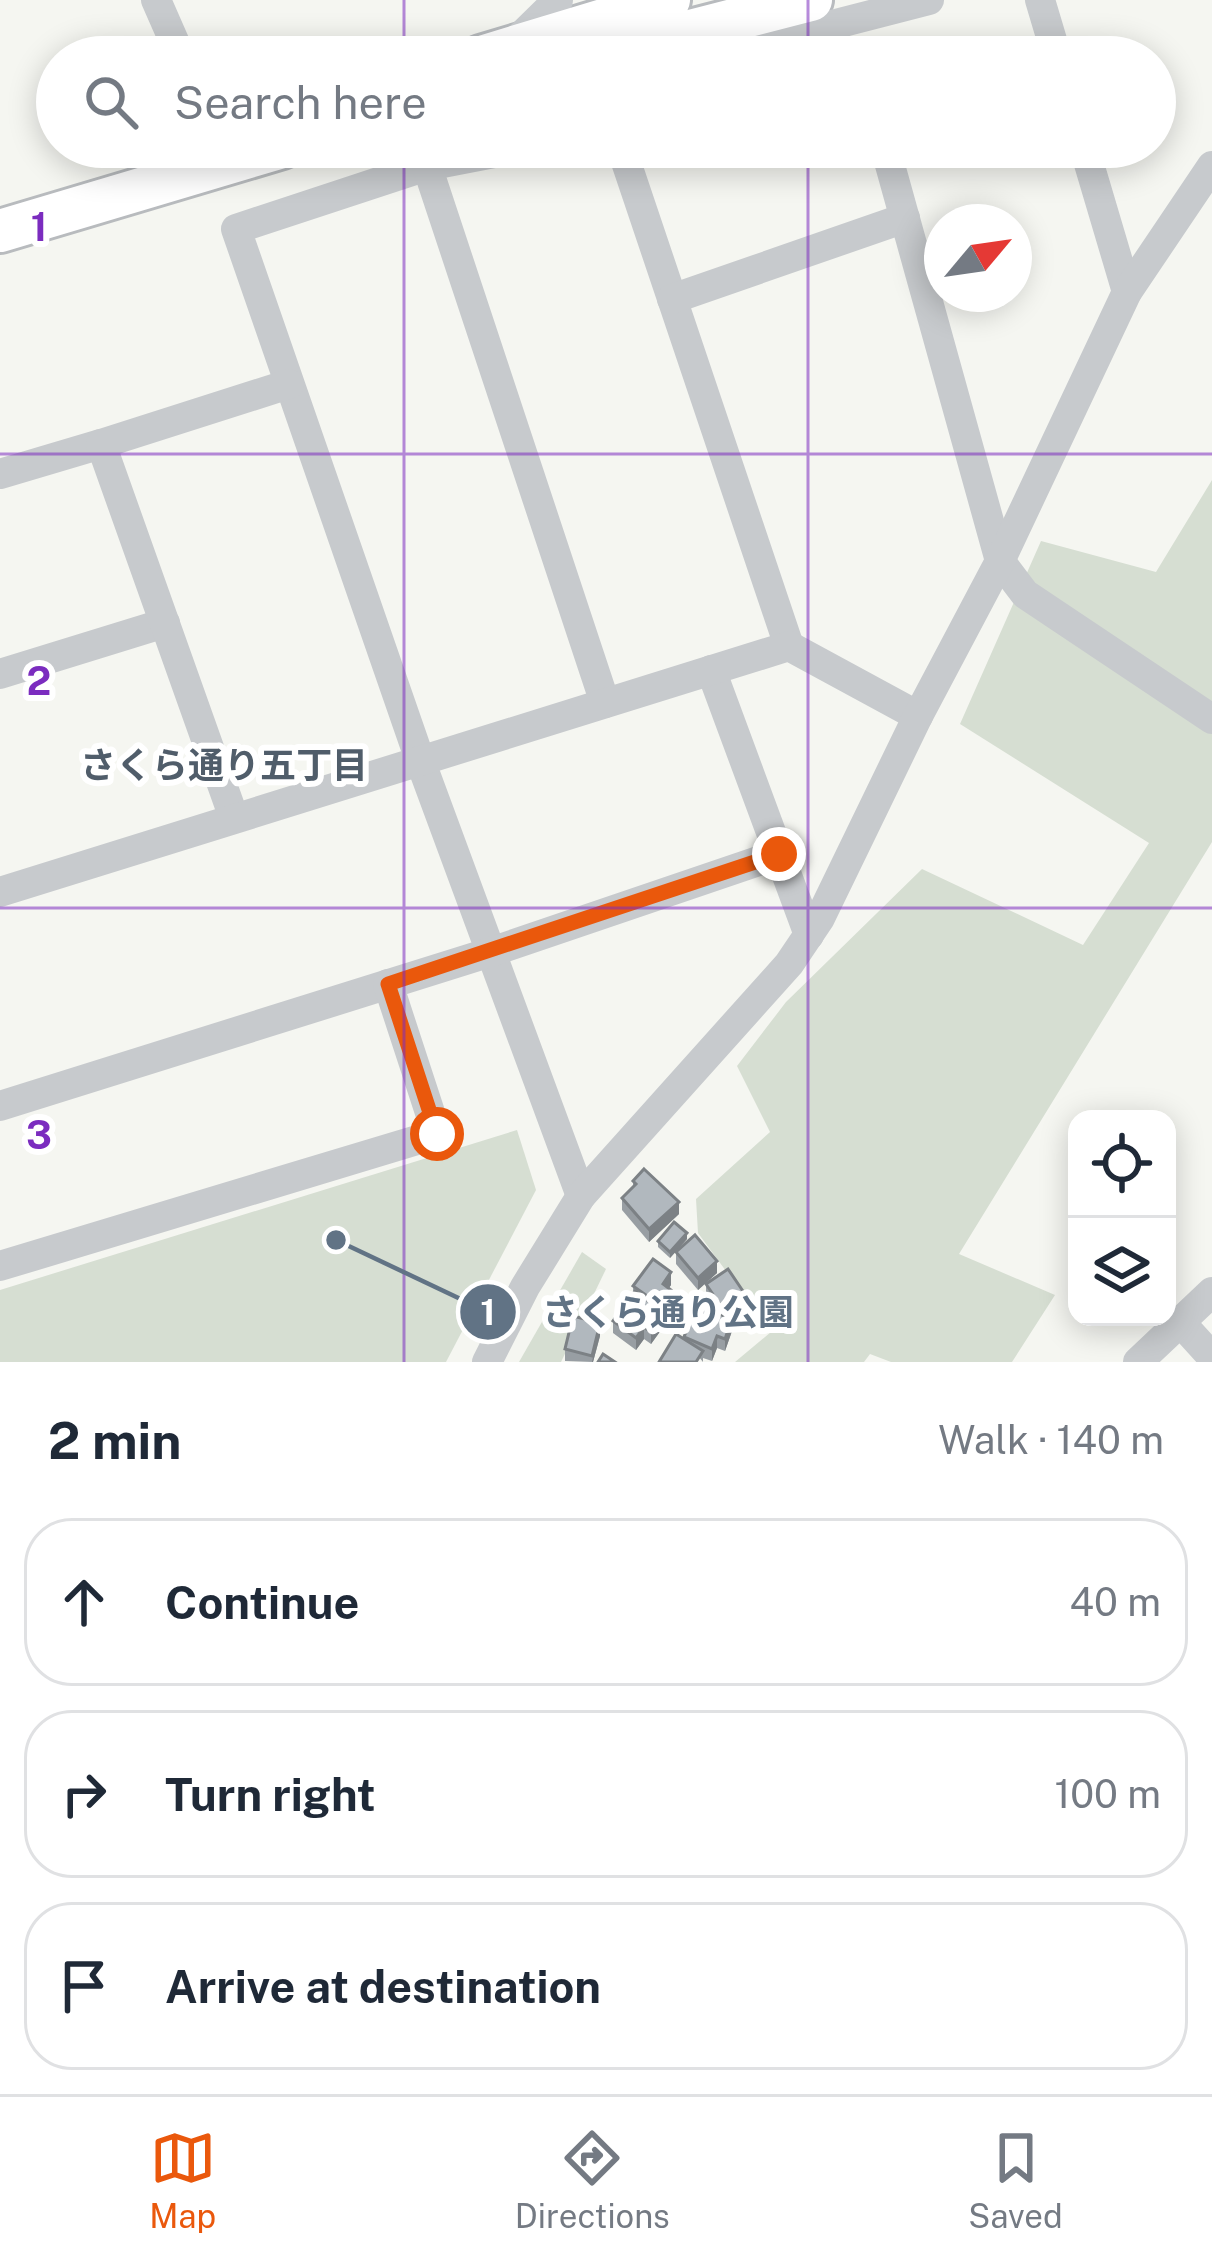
<!DOCTYPE html>
<meta charset="utf-8">
<style>
:root{--surface:#fff;--page:#f2f2f3;--text:#1f2937;--muted:#747a83;--line:#e0e1e3;--accent:#ea580c}
body{margin:0;font-family:"Public Sans","Noto Sans JP",sans-serif;background:var(--page);color:var(--text)}
.controls{position:absolute;right:36px;bottom:36px;display:grid;overflow:hidden;border-radius:24px;box-shadow:0 6px 30px #0003}
.controls button{width:108px;height:108px;display:grid;place-items:center;padding:0;border:0;border-bottom:3px solid var(--line);background:var(--surface);color:var(--text);font:60px sans-serif}
.compass{position:absolute;left:924px;top:204px;width:108px;height:108px;border-radius:50%;background:var(--surface);box-shadow:0 6px 30px #0003;rotate:61deg}
.stop{position:absolute;width:36px;height:36px;margin:-27px;border:9px solid #ea580c;border-radius:50%;background:#fff}
.stop.end{background:#ea580c;border-color:#fff;box-shadow:0 3px 12px #0008}
.list{margin:0;padding:0;list-style:none}
h2{display:flex;justify-content:space-between;align-items:center;height:156px;margin:0;padding:0 48px;font-size:51px}
h2 small{font-size:39px;font-weight:400;color:var(--muted)}
.list li{display:grid;grid-template-columns:78px 1fr auto;gap:36px;align-items:center;box-sizing:border-box;height:168px;margin:0 24px 24px;padding:0 24px;border:3px solid var(--line);border-radius:48px}
.list b{display:block;font-size:45px;white-space:nowrap}
.list em{font-size:39px;font-style:normal;color:var(--muted)}
.icon{flex:none;width:66px;height:66px;fill:none;stroke:currentColor;stroke-width:2;stroke-linecap:round;stroke-linejoin:round}
.map{position:relative;flex:none;width:1212px;height:1362px;overflow:hidden}
.search{position:absolute;background:var(--surface);box-shadow:0 6px 30px #0003;left:36px;right:36px;top:36px;height:132px;display:flex;align-items:center;gap:30px;box-sizing:border-box;padding:0 42px;border-radius:66px;color:var(--muted);font-size:45px}
.sheet{height:732px;background:var(--surface)}
nav{display:flex;justify-content:space-around;align-items:center;box-sizing:border-box;height:168px;border-top:3px solid var(--line);background:var(--surface);font-size:33px;color:var(--muted)}
nav a{display:grid;justify-items:center;gap:6px}
nav .on{color:var(--accent)}
.map>svg:first-child{display:block}
</style>
<div class="map">
<svg width="1212" height="1362" viewBox="0 0 1212 1362">
<rect width="100%" height="100%" fill="#f5f6f1"/>
<g fill="#d6ded2">
<path d="M1212 480V842L959 1254 1055 1295 1012 1362H891L870 1354 864 1362H735L771 1332 698 1233 696 1199 770 1132 737 1066 786 1002 922 869 1083 945 1149 843 960 724 1041 541 1156 572Z"/>
<path d="M517 1130 536 1190 446 1362H0V1290Z"/>
<path d="M582 1252 606 1269 561 1362H519Z"/>
</g>
<g fill="none" stroke-linecap="round" stroke-linejoin="round">
<defs>
<g id="highway">
<path d="M481 57 669 0"/>
<path d="M589 57 811 0"/>
<path d="M0 231 282 147"/>
</g>
</defs>
<use href="#highway" stroke="#b8bbbe" stroke-width="48"/>
<g stroke="#c7cacd" stroke-width="30">
<path d="M156 0 181 57"/>
<path d="M1040 0 1057 57"/>
<path d="M823 27 848 57"/>
<path d="M512 45 558 0"/>
<path d="M708 57 929 0"/>
<path d="M525 147 427 166 236 229 420 760 581 1196"/>
<path d="M621 147 789 646"/>
<path d="M885 147 1000 561 1025 594 1212 719"/>
<path d="M1084 147 1127 292"/>
<path d="M427 166 605 703"/>
<path d="M672 299 905 218"/>
<path d="M0 474 101 444"/>
<path d="M711 670 809 935"/>
<path d="M0 674 165 623"/>
<path d="M234 818 101 444 289 384"/>
<path d="M0 892 789 646 918 716"/>
<path d="M0 1106 491 952 779 854"/>
<path d="M0 1266 437 1134 388 984"/>
<path d="M1182 1324 1212 1357"/>
<path d="M487 1362 525 1287 581 1196 789 964 820 918 918 716 1000 561 1127 292 1212 166"/>
<path d="M1138 1362 1212 1292"/>
</g>
<use href="#highway" stroke="#fff" stroke-width="42"/>
</g>
<g fill="#989ea3">
<path d="M633 1181 679 1214 649 1242 622 1210V1198L633 1187Z"/>
<path d="M687 1239 670 1258 658 1247V1241Z"/>
<path d="M676 1252 717 1273 698 1290 676 1264Z"/>
<path d="M706 1284 747 1310 732 1319V1331L725 1351 717 1348 712 1361 703 1358V1362L684 1339 717 1312 706 1296Z"/>
<path d="M671 1285 669 1288 671 1302 664 1313V1326L651 1344 644 1339 636 1350 613 1333V1321L633 1294V1286Z"/>
<path d="M600 1336 593 1362 565 1361V1349Z"/>
</g>
<g fill="#7c8185">
<path d="M679 1202V1214L649 1242V1229Z"/>
<path d="M687 1233V1239L670 1258V1252Z"/>
<path d="M717 1261V1273L698 1290V1278Z"/>
<path d="M671 1272V1285L663 1296V1284Z"/>
<path d="M671 1290V1302L660 1317V1305Z"/>
<path d="M747 1297V1310L732 1319V1331L725 1351V1312Z"/>
<path d="M664 1313V1326L651 1344V1332Z"/>
<path d="M600 1323V1336L593 1362H592Z"/>
<path d="M644 1327V1339L636 1350V1338Z"/>
<path d="M717 1336V1348L712 1361V1349Z"/>
</g>
<g fill="#b1b8be" stroke="#7c8185" stroke-width="3">
<path d="M644 1169 679 1202 649 1229 622 1198 636 1184 633 1181Z"/>
<path d="M674 1222 687 1233 670 1252 658 1241Z"/>
<path d="M695 1235 717 1261 698 1278 676 1252Z"/>
<path d="M653 1259 671 1272 663 1284 671 1290 660 1305 633 1286Z"/>
<path d="M728 1269 747 1297 725 1312 706 1284Z"/>
<path d="M635 1291 664 1313 651 1332 644 1327 636 1338 613 1321Z"/>
<path d="M697 1305 732 1319 725 1339 717 1336 712 1349 684 1337Z"/>
<path d="M573 1316 600 1323 592 1356 565 1349Z"/>
<path d="M676 1334 703 1351 696 1362H659Z"/>
<path d="M603 1354 615 1362H598Z"/>
</g>
<g fill="none" stroke-linecap="round" stroke-linejoin="round">
<path stroke="#ea580c" stroke-width="15" d="M437 1134 388 984 779 854"/>
</g>
<path fill="none" stroke="#7b2cbf" stroke-width="3" stroke-opacity="0.55" d="M404 0V57M808 0V57M404 147V1362M808 147V1362M0 454H1212M0 908H1212"/>
<g text-anchor="middle" dominant-baseline="central" stroke-width="12" stroke-linejoin="round" paint-order="stroke">
<g font-size="36" font-weight="bold" fill="#505d6a" stroke="#fff">
<text x="224" y="765">さくら通り五丁目</text>
</g>
</g>
<g font-size="39" text-anchor="middle" font-weight="bold" fill="#7b2cbf" stroke="#fff" stroke-width="12" stroke-linejoin="round" paint-order="stroke">
<text x="39" y="241">1</text>
<text x="39" y="695">2</text>
<text x="39" y="1149">3</text>
</g>
<path fill="none" stroke="#617385" stroke-width="4.5" d="M336 1240L488 1312"/>
<g fill="#617385" stroke="#fff" stroke-width="4.5">
<circle cx="336" cy="1240" r="12"/>
<circle cx="488" cy="1312" r="30"/>
</g>
<g font-size="36" text-anchor="middle" font-weight="bold" fill="#fff">
<text x="488" y="1325">1</text>
</g>
<g font-size="36" text-anchor="middle" font-weight="bold" fill="#617385" stroke="#fff" stroke-width="12" stroke-linejoin="round" paint-order="stroke">
<text x="668" y="1325">さくら通り公園</text>
</g>
</svg>
<div class="controls">
<button><svg class="icon" aria-label="locate" viewBox="0 0 24 24"><circle cx="12" cy="12" r="6"/><path d="M12 2v4M12 18v4M2 12h4M18 12h4"/></svg></button>
<button><svg class="icon" aria-label="layers" viewBox="0 0 24 24"><path d="M12 4l9 5-9 5-9-5zM3 14l9 5 9-5"/></svg></button>
</div>
<svg class="compass" viewBox="-18 -18 36 36"><path d="M0-13l5 13h-10z" fill="#e53935"/><path d="M0 13l5-13h-10z" fill="#747a83"/></svg>
<div class="stop" style="left:437px;top:1134px"></div>
<div class="stop end" style="left:779px;top:854px"></div>
<div class="search"><svg class="icon" aria-label="search" viewBox="0 0 24 24"><circle cx="10" cy="10" r="6"/><path d="M15 15l6 6"/></svg>Search here</div>
</div>
<section class="sheet">
<h2>2 min<small>Walk · 140 m</small></h2>
<ul class="list">
<li><svg class="icon" aria-label="ahead" viewBox="0 0 24 24"><path d="M12 20V5M6 11l6-6 6 6"/></svg><div><b>Continue</b></div><em>40 m</em></li>
<li><svg class="icon" aria-label="right" viewBox="0 0 24 24"><path d="M7 20v-9h11M14 6l5 5-5 5"/></svg><div><b>Turn right</b></div><em>100 m</em></li>
<li><svg class="icon" aria-label="arrive" viewBox="0 0 24 24"><path d="M6 21V4h12l-3 4 3 4H6"/></svg><div><b>Arrive at destination</b></div></li>
</ul>
</section>
<nav>
<a class="on"><svg class="icon" aria-label="map" viewBox="0 0 24 24"><path d="M3 6l6-2 6 2 6-2v14l-6 2-6-2-6 2zM9 4v14M15 6v14"/></svg>Map</a>
<a><svg class="icon" aria-label="directions" viewBox="0 0 24 24"><path d="M12 3l9 9-9 9-9-9zM9 14v-3h6M13 9l2 2-2 2"/></svg>Directions</a>
<a><svg class="icon" aria-label="saved" viewBox="0 0 24 24"><path d="M7 4h10v16l-5-4-5 4z"/></svg>Saved</a>
</nav>
